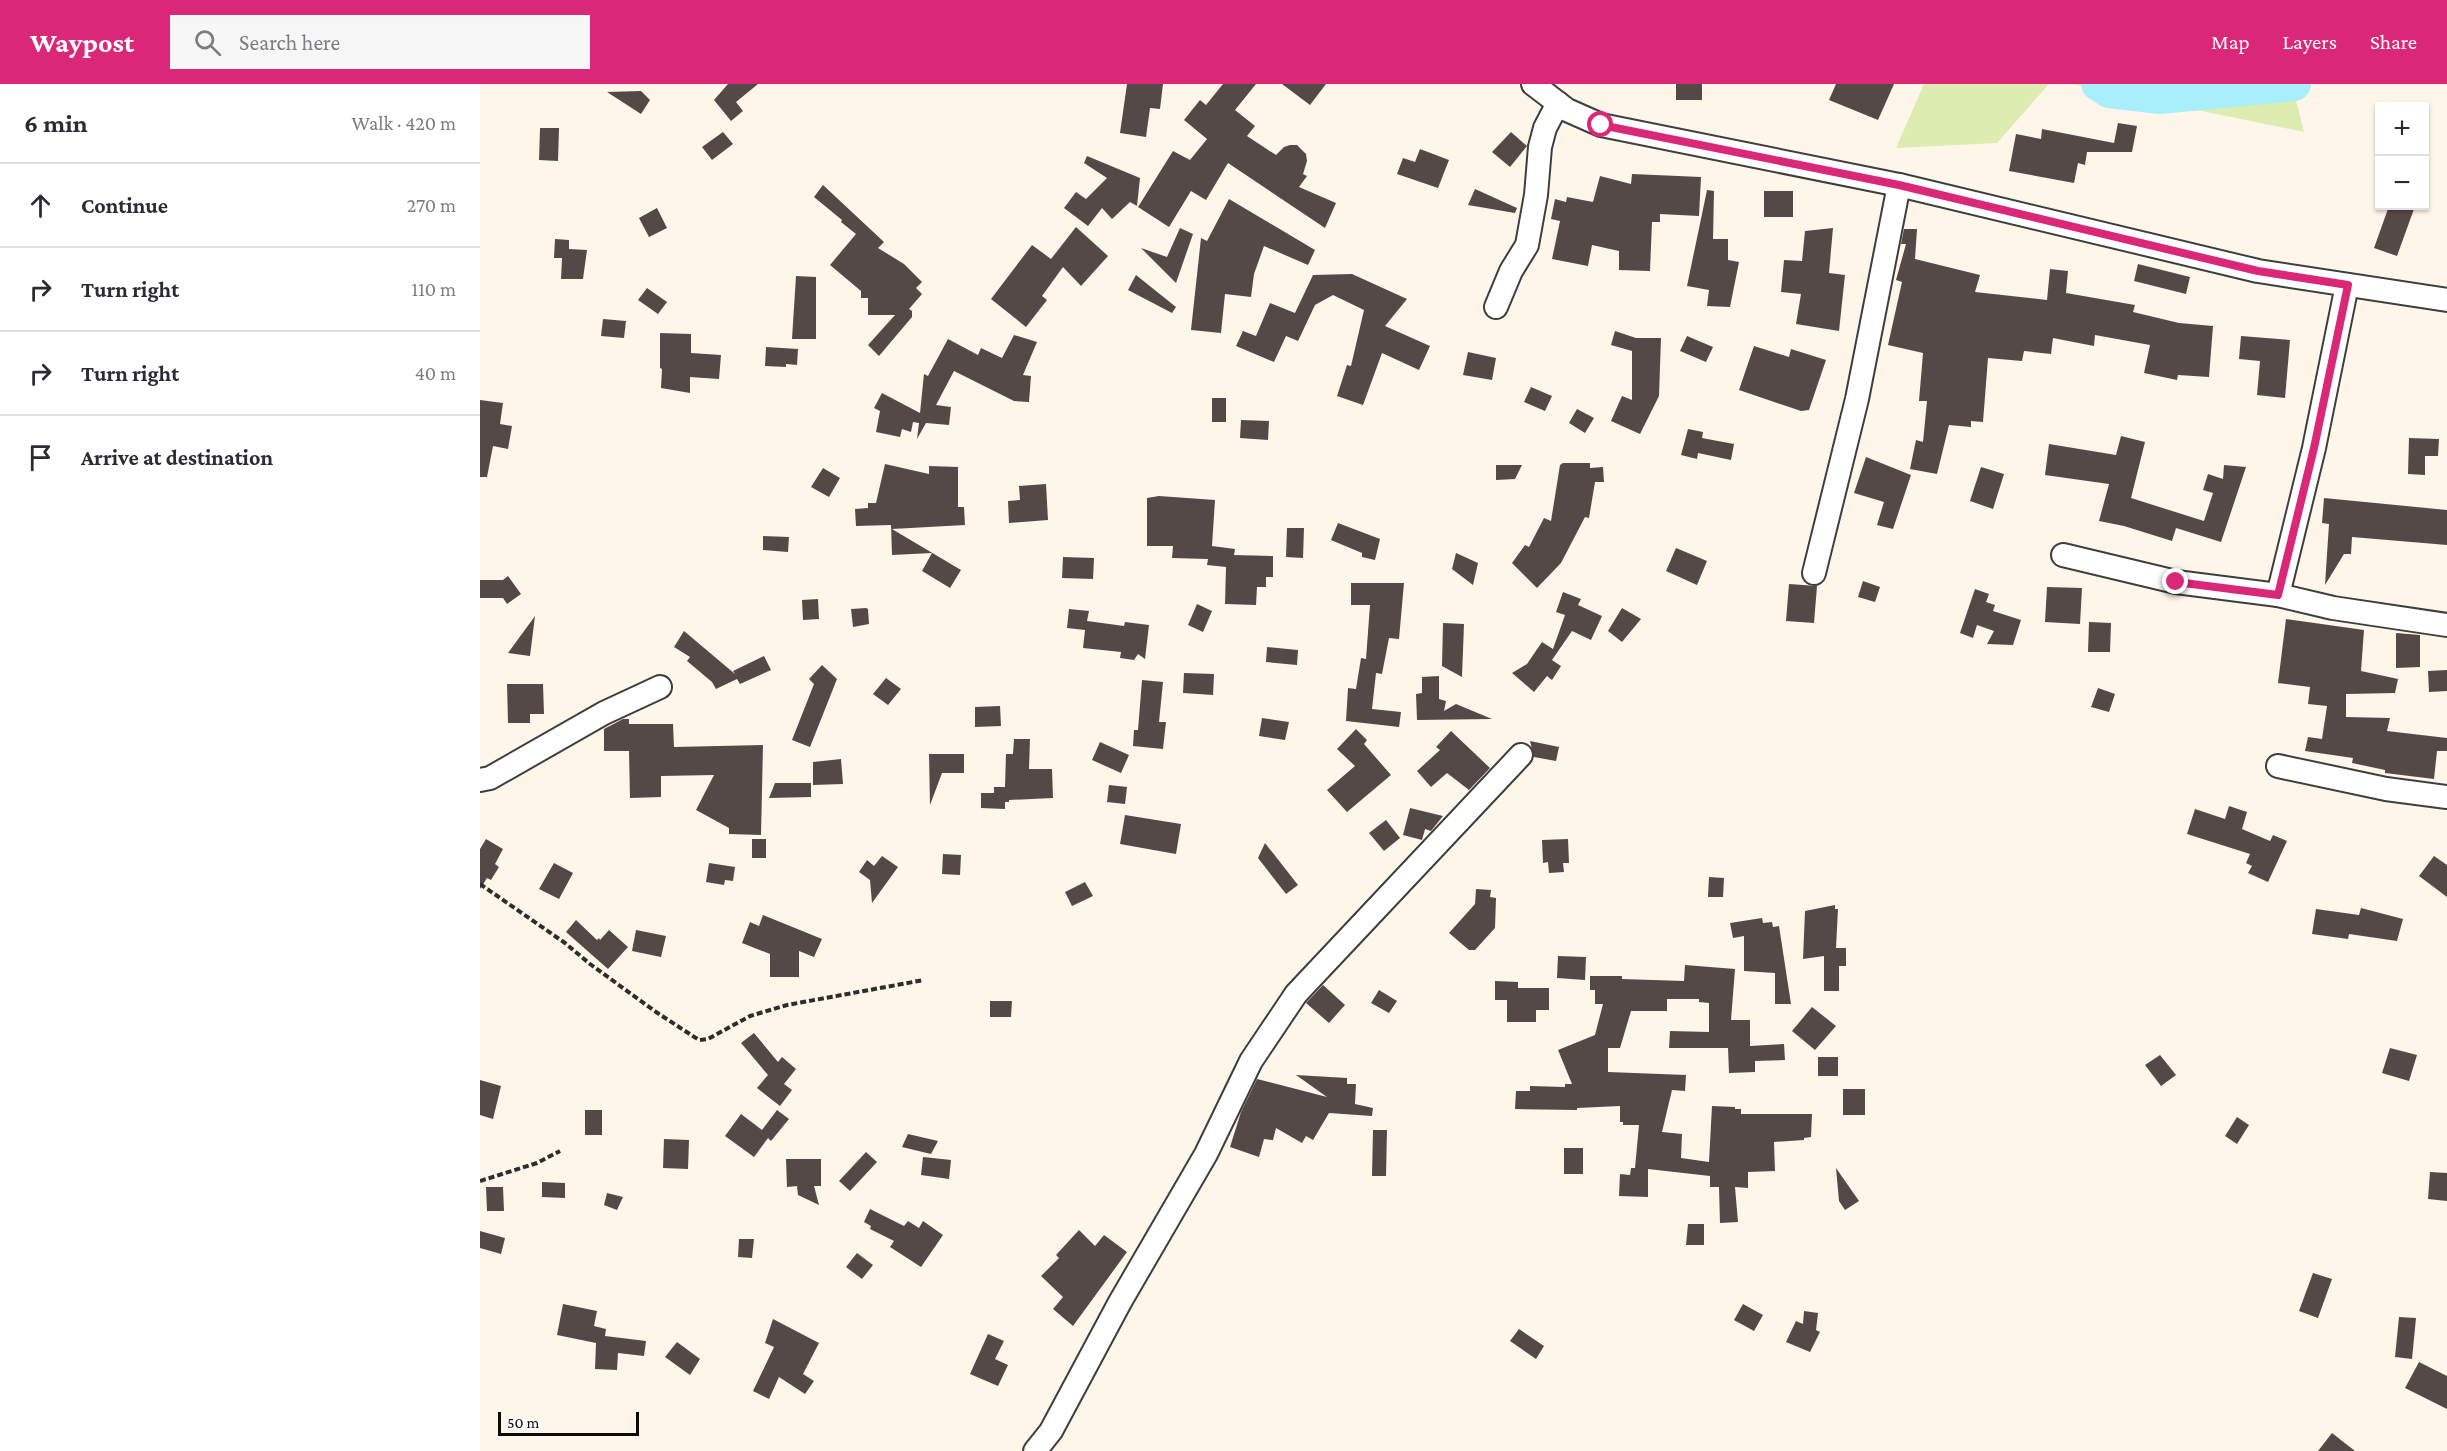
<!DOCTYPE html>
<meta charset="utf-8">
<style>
:root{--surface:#fff;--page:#f7f7f7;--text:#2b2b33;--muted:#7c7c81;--line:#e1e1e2;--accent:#db2777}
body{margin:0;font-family:"Crimson Pro",serif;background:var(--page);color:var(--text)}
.controls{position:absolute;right:18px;top:18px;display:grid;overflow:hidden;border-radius:0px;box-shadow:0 2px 4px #0004}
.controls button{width:54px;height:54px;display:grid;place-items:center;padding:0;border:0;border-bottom:2px solid var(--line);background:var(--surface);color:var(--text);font:30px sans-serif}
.scale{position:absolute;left:18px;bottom:15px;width:141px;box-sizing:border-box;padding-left:6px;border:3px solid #0b0b0b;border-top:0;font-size:16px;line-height:21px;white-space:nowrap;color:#0b0b0b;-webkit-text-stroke:4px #fff;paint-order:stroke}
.stop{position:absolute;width:18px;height:18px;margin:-14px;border:4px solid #db2777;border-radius:50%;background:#fff}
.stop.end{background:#db2777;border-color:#fff;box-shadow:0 2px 6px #0008}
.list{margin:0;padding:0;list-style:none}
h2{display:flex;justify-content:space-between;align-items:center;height:78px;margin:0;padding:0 24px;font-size:26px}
h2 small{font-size:20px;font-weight:400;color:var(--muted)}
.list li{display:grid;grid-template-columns:39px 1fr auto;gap:18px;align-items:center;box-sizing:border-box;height:84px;padding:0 24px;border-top:2px solid var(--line)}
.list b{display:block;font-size:22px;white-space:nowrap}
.list em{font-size:20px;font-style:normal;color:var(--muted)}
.icon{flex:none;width:33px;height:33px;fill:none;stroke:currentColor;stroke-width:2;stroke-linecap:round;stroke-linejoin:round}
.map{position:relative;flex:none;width:1967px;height:1367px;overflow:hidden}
header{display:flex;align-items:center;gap:36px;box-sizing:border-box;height:84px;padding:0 30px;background:var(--accent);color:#fff}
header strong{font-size:28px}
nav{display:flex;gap:33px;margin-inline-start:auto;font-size:21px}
.search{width:420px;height:54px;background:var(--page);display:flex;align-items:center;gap:15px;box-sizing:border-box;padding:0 21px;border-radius:0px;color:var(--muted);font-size:22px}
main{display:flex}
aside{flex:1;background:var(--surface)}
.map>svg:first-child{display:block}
</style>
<header>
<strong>Waypost</strong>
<div class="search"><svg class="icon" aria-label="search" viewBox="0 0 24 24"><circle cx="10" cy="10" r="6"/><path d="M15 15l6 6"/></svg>Search here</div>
<nav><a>Map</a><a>Layers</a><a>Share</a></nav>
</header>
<main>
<aside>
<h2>6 min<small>Walk · 420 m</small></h2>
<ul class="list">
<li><svg class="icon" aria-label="ahead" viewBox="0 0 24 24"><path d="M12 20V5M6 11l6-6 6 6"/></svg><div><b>Continue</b></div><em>270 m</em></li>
<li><svg class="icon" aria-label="right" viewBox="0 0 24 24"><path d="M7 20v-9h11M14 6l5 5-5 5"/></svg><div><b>Turn right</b></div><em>110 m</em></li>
<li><svg class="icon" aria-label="right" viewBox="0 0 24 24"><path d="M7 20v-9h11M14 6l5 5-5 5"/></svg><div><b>Turn right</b></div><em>40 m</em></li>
<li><svg class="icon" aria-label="arrive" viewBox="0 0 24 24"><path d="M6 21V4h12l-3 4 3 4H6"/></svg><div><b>Arrive at destination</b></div></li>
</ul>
</aside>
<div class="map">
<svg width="1967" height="1367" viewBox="0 0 1967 1367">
<rect width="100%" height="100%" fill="#fff6ea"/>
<g fill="#ddecb0">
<path d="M1444 0H1569L1517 59 1416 64Z"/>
<path d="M1592 0H1812L1824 48Z"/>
</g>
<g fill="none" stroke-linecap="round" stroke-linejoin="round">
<path stroke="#a9effb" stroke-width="34" d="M1618 0 1629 7 1680 13 1814 0"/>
</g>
<g fill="#554947">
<path d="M248 0H278L256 18 263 27 251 37 234 16Z"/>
<path d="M647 0H683L680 25 670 24 666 53 640 49Z"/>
<path d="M743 0H776L755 26 775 42 767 52 796 71 804 63 810 61H817L826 70 827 77 823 90 827 92 819 103 856 119 845 144 748 79 726 116 711 107 689 143 658 123 693 67 710 76 727 55 704 36 720 16 726 21Z"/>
<path d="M802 0H846L830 21Z"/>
<rect x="1196" y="0" width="26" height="16"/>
<path d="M1356 0H1414L1398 36 1349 16Z"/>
<path d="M161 7 170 16 161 30 127 8Z"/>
<path d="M1638 39 1657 42 1652 68H1607L1605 81 1598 79 1594 99 1529 87 1536 50 1561 55 1562 45 1634 59Z"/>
<path d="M60 44H79L78 77 59 76Z"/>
<path d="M243 48 253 60 232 76 222 63Z"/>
<path d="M1031 48 1047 62 1030 83 1012 68Z"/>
<path d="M940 65 969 76 958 104 917 90 923 74 935 78Z"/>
<path d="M607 72 660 94 657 122 650 118 632 135 622 124 608 142 584 124 596 108 606 115 627 94 604 79Z"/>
<path d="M1152 90 1221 93 1219 132 1180 130V138H1172L1170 187 1139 186V167L1112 161 1108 182 1072 175 1080 137 1071 135 1075 115 1086 118 1087 113 1113 118 1120 92 1151 100Z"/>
<path d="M343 101 404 158 398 164 424 180 442 198 436 204 442 210 429 225 432 227V233L399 272 388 261 415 231H388V214H381V207L350 181 376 150 361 138 362 136 334 113Z"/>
<path d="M995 105 1037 124 1035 129 988 121Z"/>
<path d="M1227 106 1234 107 1233 155H1248V176L1259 178 1250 223 1227 222 1229 206 1207 202Z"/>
<rect x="1284" y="107" width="29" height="26"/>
<path d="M749 115 835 166 828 181 784 162 774 190 771 213 745 210 741 249 711 246 721 154 727 157Z"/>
<path d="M1909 122H1924L1934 125 1917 172 1894 164Z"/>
<path d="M177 124 187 144 169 153 159 134Z"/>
<path d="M596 143 628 172 601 202 583 183 562 212 567 216 546 243 511 215 552 161 571 175Z"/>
<path d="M700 144 713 150 696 199 661 164 687 173Z"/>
<path d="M1353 144 1349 189 1365 191 1359 247 1316 240 1321 210 1301 208 1304 176 1322 177 1325 147Z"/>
<path d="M1424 145H1437L1435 175 1500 191 1495 208 1567 216 1570 185 1588 187 1586 209 1655 221 1653 228 1699 239 1733 242 1729 293 1698 291 1697 296 1664 289 1670 261 1615 251 1614 262 1573 254 1571 270 1544 267 1542 277 1508 274 1503 338 1491 337V343L1469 341 1457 390 1430 385 1436 356 1443 358 1447 317H1439L1443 269 1408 261 1422 198 1416 196 1426 160H1421Z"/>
<path d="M75 155 89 156V165L107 166 103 195H81L82 174H74Z"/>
<path d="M1658 180 1710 193 1706 210 1654 197Z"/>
<path d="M872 190 927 215 905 242 950 262 939 286 902 269 883 321 857 312 867 281 871 282 884 226 853 211 835 221 818 257 806 252 794 278 756 262 763 247 776 252 790 219 815 229 833 191Z"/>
<path d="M656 191 696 223 692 229 648 206Z"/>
<path d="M316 192 336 193V255H312Z"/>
<path d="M167 204 187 218 178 230 158 216Z"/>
<path d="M123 235 146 237 144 254 121 252Z"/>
<path d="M1135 247 1156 254H1181L1179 312 1160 350 1131 337 1142 312 1152 316V267L1131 261Z"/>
<path d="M180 249 211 250V269L241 271 239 295 210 293V309L181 304 182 285 180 284Z"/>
<path d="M534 251 557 258 543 291 551 292 549 318 534 317 474 287 456 321 471 323 469 341 446 339 437 355 439 339 433 338 431 348 422 345 420 353 396 348 400 327 394 324 402 309 440 329 444 290 448 292 468 255 498 271 501 264 522 274Z"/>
<path d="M1207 252 1233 263 1226 278 1200 267Z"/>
<path d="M1761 252 1810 256 1805 314 1777 311 1780 277 1759 275Z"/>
<path d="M1274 262 1309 273 1311 265 1346 276 1329 326 1321 327 1259 306Z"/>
<path d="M286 263 318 265 317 281 306 280V283L285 282Z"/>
<path d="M988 268 1016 274 1012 296 983 291Z"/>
<path d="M1051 303 1072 312 1065 327 1044 318Z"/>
<rect x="732" y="314" width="14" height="24"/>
<path d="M0 316 23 319 20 340 32 342 28 365 13 362 7 393H0Z"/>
<path d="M1097 325 1114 334 1105 349 1089 339Z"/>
<path d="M761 336 789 337 788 356 760 354Z"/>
<path d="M1208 345 1223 348 1222 354 1254 360 1251 376 1218 369 1217 375 1201 371Z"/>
<path d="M1641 352 1665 358 1651 414 1724 437 1733 409 1723 406 1728 390 1743 395 1744 381 1766 383 1741 458 1696 444 1692 457 1644 442 1619 437 1629 400 1565 391 1569 360 1636 371Z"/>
<path d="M1929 354 1959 355 1958 372H1945V391L1928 390Z"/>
<path d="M1386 373 1431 391 1413 445 1397 441 1404 418 1374 409Z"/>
<path d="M1083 379H1110V384L1123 383 1124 398H1115L1109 434 1105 433 1081 479 1057 504 1032 479 1045 461 1049 463 1064 434 1071 437 1080 381Z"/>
<path d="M405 380 449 390V382L478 383V423H484L485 441 412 445 481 486 470 504 442 487 452 469 412 471 411 441 376 442 375 425 388 424V419H396Z"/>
<path d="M1016 381H1042L1035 395 1016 396Z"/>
<path d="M1501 383 1524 390 1513 425 1490 417Z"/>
<path d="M343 384 360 394 349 413 331 403Z"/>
<path d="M566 400 568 436 529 439 528 417 540 416 539 402Z"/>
<path d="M679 412 735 416 732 462 755 465 754 471 793 472V493H786V503H777L776 521 745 520 746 483 727 481 728 475 692 474 693 462H667V414Z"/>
<path d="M1844 414 1967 426V461L1872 453 1871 470H1864L1845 501 1849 440 1842 439Z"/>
<path d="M858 439 900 455 895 476 882 473V469L851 456Z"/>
<path d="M807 444H824L823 474 806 473Z"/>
<path d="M283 452 309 453 308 468 283 466Z"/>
<path d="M1196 464 1227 477 1217 501 1186 487Z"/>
<path d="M976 469 998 479 993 501 972 485Z"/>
<path d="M583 473 614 474 613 495 582 494Z"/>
<path d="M28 492 41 510 27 520 23 514H0V496H23Z"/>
<path d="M1383 497 1400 503 1395 518 1378 513Z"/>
<path d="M871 499H924L919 555 909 554 902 590 896 589 892 625 921 628 919 643 866 637 868 604 876 605 881 574 886 575 890 521H871Z"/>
<path d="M1309 500 1337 502 1334 539 1306 537Z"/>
<path d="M1567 503 1602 504 1600 540 1565 538Z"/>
<path d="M1495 505 1509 510 1506 518 1515 521 1513 527 1541 536 1533 561 1507 560 1514 547 1497 541 1493 554 1480 549Z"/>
<path d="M1083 508 1101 515 1098 521 1122 532 1111 556 1092 547 1072 576 1081 582 1072 596 1067 592 1054 608 1032 589 1047 580 1062 558 1073 565 1085 531 1076 528Z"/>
<path d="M338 515 339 535 323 536 322 516Z"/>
<path d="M717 520 732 527 723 548 708 541Z"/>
<path d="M386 524 388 525 389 540 373 543 371 525Z"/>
<path d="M1142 524 1161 535 1142 558 1128 547Z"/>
<path d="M589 525 609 527 607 537 644 542 645 538 669 541 665 575 658 570 654 576 640 574 641 568 603 564 605 546 587 544Z"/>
<path d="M55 532 50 572 28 569Z"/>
<path d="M1806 535 1884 546 1881 587 1918 595 1915 609 1866 610V633L1910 634 1907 647 1967 654V667H1957L1954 695 1905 689V686L1872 679 1873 674 1825 667 1828 653 1842 655 1847 622 1828 620 1830 603 1798 599Z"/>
<path d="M1609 538 1631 539 1630 568H1608Z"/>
<path d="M963 539 984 540 982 593 962 582Z"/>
<path d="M204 547 255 590 253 587 284 572 291 586 260 600 257 595 236 605 232 598 207 577 210 573 194 563Z"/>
<path d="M1916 549 1940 551V583L1916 584Z"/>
<path d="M787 563 818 566 817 581 786 578Z"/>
<path d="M342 581 357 595 330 663 312 656 334 600 329 595Z"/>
<path d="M1967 586V607L1949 608 1948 587Z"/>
<path d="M704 589 734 590 733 611 703 609Z"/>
<path d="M959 592V615L966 617 964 627 976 620 1012 635 937 636 936 610 942 609V593Z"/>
<path d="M406 594 421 605 408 621 393 610Z"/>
<path d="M662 596 683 598 679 638H686L683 665 653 662 654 646H658Z"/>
<path d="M27 600H63L64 630H50V639H28Z"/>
<path d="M1618 604 1635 610 1629 628 1611 623Z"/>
<path d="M520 622 521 642 495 643V623Z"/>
<path d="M782 634 809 638 805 656 779 652Z"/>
<path d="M143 635H149V640H193L194 663 283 661 281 751 249 750V744L216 726 234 691 181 692V713L150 714 149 667H124V645Z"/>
<path d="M876 645 887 656 884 660 911 691 867 728 847 706 875 682 857 665Z"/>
<path d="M971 647 1010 684 989 706 967 689 951 703 937 687 960 666 956 663Z"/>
<path d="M534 655H550L549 685H572L573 714 529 716V718H525V725L501 724V709H514V703H525L526 670H533Z"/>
<path d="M1050 657 1079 663 1076 677 1054 673Z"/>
<path d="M620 658 649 671 641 689 612 676Z"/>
<path d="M449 670H484V689H462L450 721Z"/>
<path d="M361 675 363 700 333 701V678Z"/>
<path d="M295 699H331V713L289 714Z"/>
<path d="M629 701 647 703 645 720 627 718Z"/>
<path d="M1749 722 1767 728 1762 745 1790 757 1793 751 1807 757 1788 798 1768 789 1772 782 1766 779 1770 770 1707 750 1715 725 1745 735Z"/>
<path d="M930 724 963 732 951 747 945 745 942 756 923 751Z"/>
<path d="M645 731 701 740 696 770 640 760Z"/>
<path d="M906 736 920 754 904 767 889 749Z"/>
<path d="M6 755 23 765 15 780 19 783 11 796 7 794 0 805V765Z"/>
<rect x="272" y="755" width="14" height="19"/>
<path d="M1088 755 1089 779H1083L1084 788 1069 789 1068 778 1063 779 1062 756Z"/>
<path d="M785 759 818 801 806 810 778 774Z"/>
<path d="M463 770 481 771 480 791 462 790Z"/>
<path d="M402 772 418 783 392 819 390 796 379 788 387 776 394 782Z"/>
<path d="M1954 772 1967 781V813L1939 792Z"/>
<path d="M74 779 93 789 79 815 59 805Z"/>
<path d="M229 779 255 783 253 797 245 796 244 801 226 798Z"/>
<path d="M1229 793 1244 794 1243 813H1228Z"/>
<path d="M605 798 613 812 592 822 585 808Z"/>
<path d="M996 805 1011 806 1010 813 1016 814 1015 844 995 866H989L969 849 995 820Z"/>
<path d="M1355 821V825H1358L1356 864H1366V882H1359V907H1344V872L1323 875 1325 827Z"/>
<path d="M1881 824 1923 835 1917 857 1869 850 1868 855 1832 850 1836 825 1879 831Z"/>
<path d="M283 831 342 855 334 873 319 867V893H290V870L262 859 270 838 279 842Z"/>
<path d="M1282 834 1283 839 1292 838 1293 843 1299 842 1311 920H1295V889L1264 887V852L1253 854 1250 839Z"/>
<path d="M96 836 117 856 119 854 120 856 129 846 148 863 128 885 86 848Z"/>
<path d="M156 846 186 852 181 873 152 867Z"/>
<path d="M1078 872 1106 873 1105 896 1077 894Z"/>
<path d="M1205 881 1255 885 1251 936H1270V962L1304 960 1305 976 1275 977V988L1249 989 1248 964H1189L1190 947 1229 948V919L1219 918V915H1187V927H1151L1140 964H1128V988L1206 991 1205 1007 1192 1006 1182 1048 1202 1050 1201 1074 1229 1078 1232 1022 1255 1023V1025H1261V1030H1332L1331 1053 1324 1054V1056L1294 1058 1295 1087 1268 1088V1104L1255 1103 1258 1138 1240 1139 1239 1103H1230V1092L1168 1085V1113L1139 1112 1140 1090 1150 1091 1151 1084H1157H1155L1159 1041H1143V1038H1140V1022L1097 1024V1026L1035 1025 1036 1007H1050V1002L1085 1003V1000H1092L1078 966 1115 951 1123 920H1115V906H1110V892H1142V895L1204 897Z"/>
<path d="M1015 897 1038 898V904H1069V926H1056V938H1027V916H1015Z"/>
<path d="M843 901 865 921 849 939 826 919Z"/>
<path d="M899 906 917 917 909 929 891 919Z"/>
<path d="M510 917H532L531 933H510Z"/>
<path d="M1332 923 1356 942 1335 966 1312 947Z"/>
<path d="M274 949 298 978 302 973 316 985 304 1000 312 1006 300 1022 277 1004 288 991 261 959Z"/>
<path d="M1910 964 1937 971 1929 997 1902 989Z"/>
<path d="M1680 971 1696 991 1681 1002 1665 981Z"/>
<rect x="1338" y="973" width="20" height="19"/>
<path d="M816 991 867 994V1000H876L875 1020 893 1024 892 1032 849 1029 833 1056 826 1052 822 1059 796 1044 793 1056 784 1055 779 1073 750 1063 761 1028 777 995 847 1013Z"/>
<path d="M0 996 21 1002 13 1035 0 1031Z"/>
<rect x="1363" y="1005" width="22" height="26"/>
<rect x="105" y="1026" width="17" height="25"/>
<path d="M297 1026 309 1035 291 1057 288 1054 274 1073 245 1052 261 1030 282 1046Z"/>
<path d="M1757 1033 1769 1041 1757 1060 1745 1052Z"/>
<path d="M893 1046H907L906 1092H892Z"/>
<path d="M428 1050 458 1057 451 1070 422 1063Z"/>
<path d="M184 1055 209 1056 208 1085 183 1084Z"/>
<rect x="1084" y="1064" width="19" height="26"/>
<path d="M386 1068 397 1078 370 1107 359 1097Z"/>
<path d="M443 1073 471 1076 469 1095 441 1091Z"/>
<path d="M306 1075H341V1102H334L339 1121 318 1111 317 1102 307 1103Z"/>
<path d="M1356 1084 1379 1117 1365 1126 1359 1117Z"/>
<path d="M1950 1088 1967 1089V1117L1948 1115Z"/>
<path d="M62 1098 85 1099V1114L62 1113Z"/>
<path d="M6 1103H23L24 1127H7Z"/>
<path d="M127 1109 143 1113 137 1126 124 1121Z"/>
<path d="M390 1125 424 1142 428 1137 439 1144 443 1137 463 1151 441 1183 410 1163 414 1157 390 1145 391 1142 384 1138Z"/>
<path d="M1208 1140H1224V1161H1206Z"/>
<path d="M599 1146 615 1162 624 1151 647 1168 593 1242 573 1225 583 1213 561 1192 579 1174 576 1171Z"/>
<path d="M0 1147 25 1154 21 1170 0 1164Z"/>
<path d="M259 1155H274L272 1174 258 1173Z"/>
<path d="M377 1169 393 1181 382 1195 366 1183Z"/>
<path d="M1833 1189 1852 1195 1838 1234 1819 1227Z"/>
<path d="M83 1220 117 1227 114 1242 126 1245 125 1252 166 1257 164 1272 138 1269 137 1286 115 1285 116 1259 77 1251Z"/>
<path d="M1263 1220 1283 1231 1274 1247 1254 1236Z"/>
<path d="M1324 1227 1338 1229 1336 1246 1340 1248 1330 1268 1306 1258 1316 1237 1323 1240Z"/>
<path d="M1919 1233 1936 1234 1932 1275 1915 1273Z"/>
<path d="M293 1235 339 1259 323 1290 334 1297 325 1310 299 1293 289 1315 273 1307 294 1263 285 1259Z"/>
<path d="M1039 1245 1064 1262 1056 1275 1030 1257Z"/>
<path d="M508 1250 524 1257 515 1275 528 1281 518 1302 490 1290Z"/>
<path d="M197 1258 220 1275 210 1291 185 1273Z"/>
<path d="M1939 1278 1967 1292V1325L1925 1304Z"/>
<path d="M1852 1349 1875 1367H1838Z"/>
</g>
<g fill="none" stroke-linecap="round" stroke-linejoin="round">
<defs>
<g id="minor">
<path d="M1053 0 1087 26 1121 41 1419 101 1778 187 1967 216"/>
<path d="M1016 223 1031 187 1047 161 1056 111 1060 63 1065 44 1078 19"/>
<path d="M1583 471 1696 498 1798 511 1853 524 1967 541"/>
<path d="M1334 489 1377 315 1419 101"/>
<path d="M1798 511 1834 364 1867 201"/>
<path d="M1798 682 1906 705 1967 713"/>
<path d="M0 696 10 694 124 629 180 603"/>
<path d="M555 1367 571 1347 640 1218 726 1070 771 977 816 910 1041 671"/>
</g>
</defs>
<use href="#minor" stroke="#3e3e3e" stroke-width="26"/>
<g stroke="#2d2d2d" stroke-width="4" stroke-dasharray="6 3" stroke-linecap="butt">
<path d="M0 800 85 859 110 880 176 928 219 956 228 955 270 932 307 921 444 896"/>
<path d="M0 1097 57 1079 80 1067"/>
</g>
<use href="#minor" stroke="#fff" stroke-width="22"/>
</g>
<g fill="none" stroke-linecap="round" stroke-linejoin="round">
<path stroke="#db2777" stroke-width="8" d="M1121 41 1419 101 1778 187 1868 201 1834 364 1798 511 1696 498"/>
</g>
</svg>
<div class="controls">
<button>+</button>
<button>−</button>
</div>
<div class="scale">50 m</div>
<div class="stop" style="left:1121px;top:41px"></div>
<div class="stop end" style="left:1696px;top:498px"></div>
</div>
</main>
